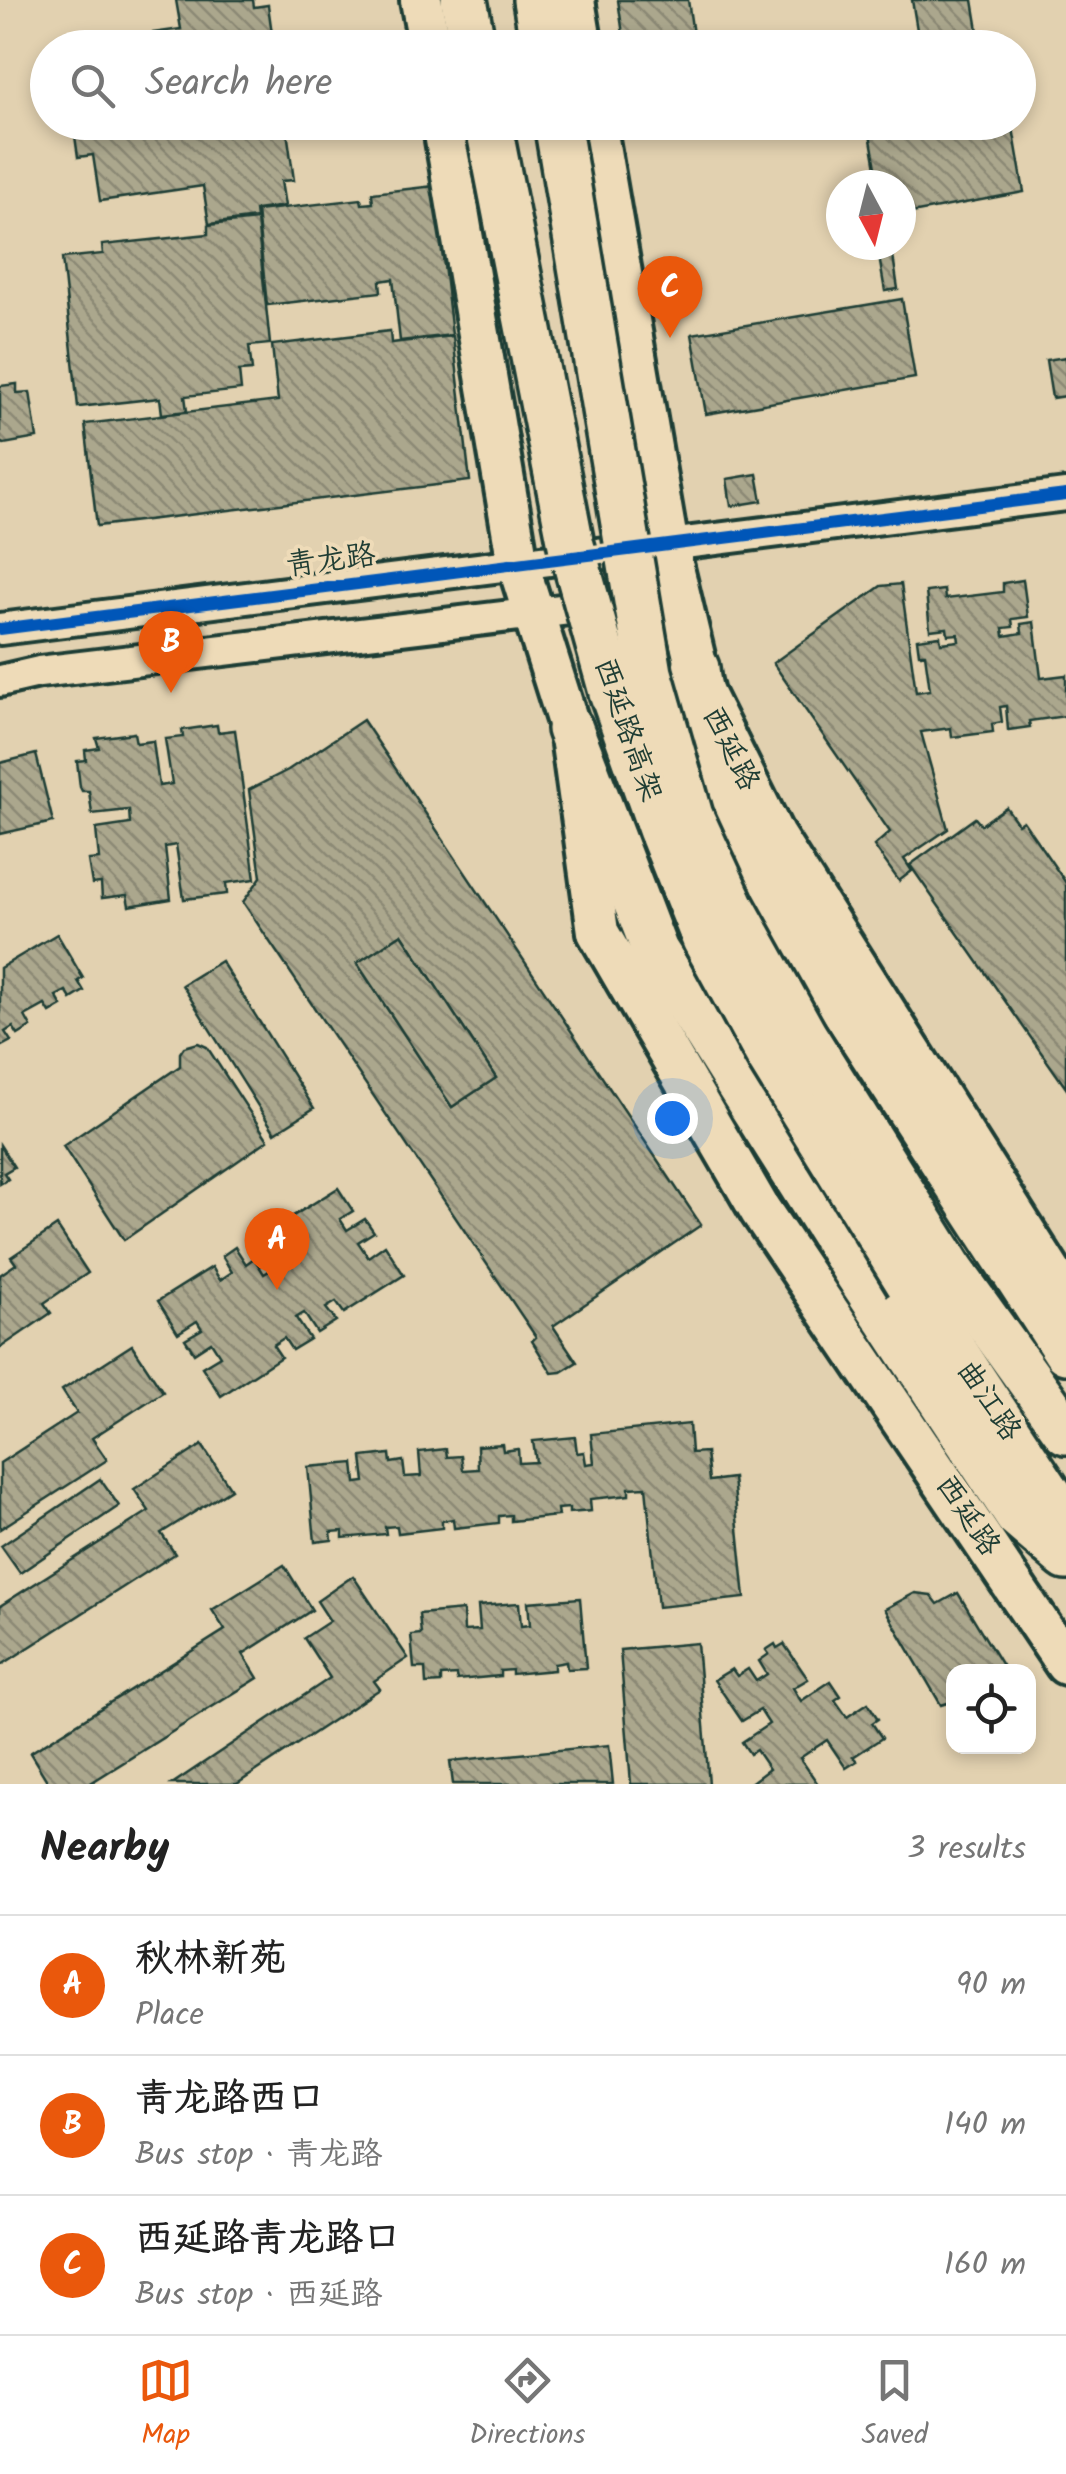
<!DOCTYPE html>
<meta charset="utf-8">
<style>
:root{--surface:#fff;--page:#f2f2f2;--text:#222;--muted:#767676;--line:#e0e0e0;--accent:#ea580c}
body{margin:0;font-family:Kalam,"LXGW WenKai TC",sans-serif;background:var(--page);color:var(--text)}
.controls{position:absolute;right:30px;bottom:30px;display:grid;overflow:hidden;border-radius:20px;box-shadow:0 5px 15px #0003}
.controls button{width:90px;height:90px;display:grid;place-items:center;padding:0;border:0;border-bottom:2px solid var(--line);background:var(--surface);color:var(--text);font:50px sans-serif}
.compass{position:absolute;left:826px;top:170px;width:90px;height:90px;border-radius:50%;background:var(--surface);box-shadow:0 5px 15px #0003;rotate:173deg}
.you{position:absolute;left:672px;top:1118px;width:35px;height:35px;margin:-25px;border:8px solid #fff;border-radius:50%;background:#1a73e8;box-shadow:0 0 0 15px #1a73e833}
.badge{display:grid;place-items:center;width:65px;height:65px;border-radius:50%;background:var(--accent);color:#fff;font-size:32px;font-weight:700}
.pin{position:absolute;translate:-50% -82px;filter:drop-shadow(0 2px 5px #0008)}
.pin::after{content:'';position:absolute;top:52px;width:35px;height:30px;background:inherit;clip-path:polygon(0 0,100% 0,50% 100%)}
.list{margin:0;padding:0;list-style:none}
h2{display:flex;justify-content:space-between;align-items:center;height:130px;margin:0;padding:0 40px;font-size:42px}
h2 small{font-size:32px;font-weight:400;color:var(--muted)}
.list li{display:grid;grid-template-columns:65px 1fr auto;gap:30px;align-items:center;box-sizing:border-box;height:140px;padding:0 40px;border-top:2px solid var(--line)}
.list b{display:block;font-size:38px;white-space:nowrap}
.list p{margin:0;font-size:32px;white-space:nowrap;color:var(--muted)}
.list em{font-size:32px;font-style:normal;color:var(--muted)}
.icon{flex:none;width:55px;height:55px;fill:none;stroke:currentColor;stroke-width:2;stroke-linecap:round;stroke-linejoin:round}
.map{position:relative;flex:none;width:1066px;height:1784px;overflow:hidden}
.search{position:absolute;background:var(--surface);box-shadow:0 5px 15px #0003;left:30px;right:30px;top:30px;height:110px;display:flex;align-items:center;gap:25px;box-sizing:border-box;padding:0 35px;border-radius:55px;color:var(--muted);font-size:38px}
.sheet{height:550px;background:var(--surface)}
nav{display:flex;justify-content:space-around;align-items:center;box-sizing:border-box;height:140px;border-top:2px solid var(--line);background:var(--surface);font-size:28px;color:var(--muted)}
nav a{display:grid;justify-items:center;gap:5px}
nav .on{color:var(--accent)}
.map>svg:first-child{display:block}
</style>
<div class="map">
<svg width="1066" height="1784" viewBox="0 0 1066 1784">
<defs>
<pattern id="building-back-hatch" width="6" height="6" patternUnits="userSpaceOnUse" patternTransform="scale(2.5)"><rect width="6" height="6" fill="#aba78d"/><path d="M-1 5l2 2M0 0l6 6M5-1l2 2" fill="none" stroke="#8b8974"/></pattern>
</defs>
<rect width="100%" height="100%" fill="#e2d1b0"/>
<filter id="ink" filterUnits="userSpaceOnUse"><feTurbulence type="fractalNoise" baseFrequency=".01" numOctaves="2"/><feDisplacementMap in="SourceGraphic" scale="20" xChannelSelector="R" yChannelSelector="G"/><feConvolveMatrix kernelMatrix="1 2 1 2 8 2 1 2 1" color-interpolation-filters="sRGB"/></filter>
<g filter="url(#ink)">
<g fill="url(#building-back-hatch)" stroke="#1f3d34" stroke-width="2.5" fill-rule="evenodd">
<path d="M176 0H253L254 7 268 5 274 48H76L75 44 181 29Z"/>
<path d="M618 0H688L695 48H625Z"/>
<path d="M912 0H973L981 48H920Z"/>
<path d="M73 122H309L310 128 287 131 294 180 281 181 285 206 255 210 256 218 209 224 203 186 100 201 93 155 78 157Z"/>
<path d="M868 122H1012L1024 192 901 215V185H879Z"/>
<path d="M435 186 452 335 400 341 393 279 380 281 381 292 267 305 257 211 361 199 362 204 373 203 372 193Z"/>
<path d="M257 220 270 344 249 346 252 370 239 371 241 390 185 396 187 411 162 414 160 398 78 407 62 258 103 254 102 245 208 234V225Z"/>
<path d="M892 249 898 289 885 291 878 251Z"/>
<path d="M902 299 915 378 706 414 692 334Z"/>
<path d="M390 331 391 343 453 336 470 481 97 526 85 424 278 401 272 345Z"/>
<path d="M1066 357V396L1052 398 1046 360Z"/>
<path d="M17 384V393L30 392 37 438 4 444 0 442V386Z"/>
<path d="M757 474 762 501 731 506 727 479Z"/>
<path d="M1023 580 1028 617 1012 619 1013 627 1003 628 1004 636 1022 633 1021 624 1034 622 1041 678 1066 675V716L1029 721 1030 727 1008 730 1006 706 1000 707 1002 722 992 724 993 732 952 737 951 728 921 732 948 829 904 859 912 871 899 881 874 846 890 832 773 663 881 586 901 584 916 692 930 690 925 654H919L917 639 940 636 941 643 959 641 958 634 948 635 947 628 930 630 926 592 944 590 945 599 1003 592V583Z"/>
<path d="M363 720 701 1225 553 1326 577 1362 561 1372 552 1373 532 1341 536 1337 243 902 261 877 249 790 288 770ZM402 934 496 1078 452 1107 357 963Z"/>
<path d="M217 725 218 732 235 730 255 879 226 883 227 894 184 899 176 845 165 847 171 899 129 906 127 895 102 898 101 883 92 884 88 860 99 859 96 829 130 824 129 810 92 814 89 791H82L80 787 77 761 86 760 85 750 99 748 96 738 134 733 136 743 153 741 159 786 166 785 172 784 165 739 183 737 182 730Z"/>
<path d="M36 754 53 822 0 834V763Z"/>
<path d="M1006 807 1018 824 1023 821 1066 883V1088L910 865 975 818 981 825Z"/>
<path d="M57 934 83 978 78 981 84 991 71 999 66 991 56 996 62 1006 50 1013 45 1005 25 1016 31 1027 18 1035 13 1027 5 1032 11 1041 0 1047V968Z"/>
<path d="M402 934 496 1078 452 1107 357 963Z"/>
<path d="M221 961 314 1108 275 1133 182 985Z"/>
<path d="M198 1043 207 1047 268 1140 124 1240 63 1146 180 1066V1053L184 1047Z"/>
<path d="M0 1145 14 1167 4 1173 8 1179 0 1184Z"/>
<path d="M338 1188 353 1211 340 1219 347 1230 365 1219 374 1232 358 1242 368 1257 385 1245 404 1275 344 1313 336 1302 326 1308 336 1321 317 1333 304 1313 296 1318 310 1339 292 1350 284 1338 273 1345 281 1357 221 1396 202 1367 220 1356 211 1342 194 1353 185 1339 202 1329 197 1321 178 1333 158 1301 212 1267 220 1280 232 1272 222 1256 235 1247 246 1264 254 1258 264 1274 277 1266 256 1232 276 1220 286 1236 297 1229 290 1218Z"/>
<path d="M57 1226 88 1273 44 1303 51 1313 0 1348V1275L16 1264 11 1257Z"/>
<path d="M132 1345 163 1392 92 1438 107 1460 0 1529V1463L77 1413 62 1390Z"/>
<path d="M689 1424 691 1453 706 1452 709 1481 733 1478 745 1598 658 1607 646 1487 629 1488V1495L590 1499 591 1511 569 1513V1508L557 1509 558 1516 511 1521V1515L499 1516V1523L454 1528 453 1519 442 1521V1528L398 1533 397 1526 385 1527 386 1534 343 1538V1531L331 1532 332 1540 315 1542 308 1467 354 1463 356 1483 365 1482 362 1457 390 1454 391 1463 403 1461 405 1477 421 1476 419 1452 446 1449 447 1457 461 1456 463 1470 478 1469 477 1446 502 1444 503 1451 518 1449 519 1463 536 1462 533 1441 575 1437 577 1453 584 1452 586 1464 594 1463 591 1434Z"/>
<path d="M202 1445 231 1489 161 1533 175 1554 0 1666V1606L149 1511 134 1489Z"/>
<path d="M100 1479 119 1506 20 1573 1 1546Z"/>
<path d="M284 1565 312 1610 243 1654 258 1678 89 1784H49L30 1753 225 1630 212 1610Z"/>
<path d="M353 1576 408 1658 374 1681 380 1689 237 1784H172L330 1678 304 1638 330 1621 317 1601Z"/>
<path d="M915 1593 931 1595 938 1604 958 1593 1006 1672H954V1701L941 1705 885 1609Z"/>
<path d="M580 1598 586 1668 567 1669 566 1662 554 1664V1670L512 1674V1670L500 1671V1676L457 1680 456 1675 441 1676V1683L426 1684 425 1668H414L411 1635 421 1634 419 1614 463 1610 464 1631 480 1630 478 1606 519 1603 521 1626 530 1625 528 1602Z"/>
<path d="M697 1643 709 1784H631L620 1650Z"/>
<path d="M775 1644 777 1648 784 1644 808 1679 793 1688 801 1701 831 1681 841 1696 835 1700 847 1717 868 1703 878 1719 872 1723 882 1738 853 1757 857 1761 846 1768 827 1740 800 1758 818 1784H749L769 1769 756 1750 750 1754 742 1742 769 1724 760 1710 742 1721 714 1680 732 1669 737 1676 748 1669 756 1681 767 1674 759 1661 769 1654 766 1650Z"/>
<path d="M609 1745 613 1784H453L450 1761Z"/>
</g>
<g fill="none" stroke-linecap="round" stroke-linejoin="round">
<defs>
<g id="minor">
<path d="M0 629 1066 495"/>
<path d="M0 681 39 672 679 596"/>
</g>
<g id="major">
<path d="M421 0 430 48"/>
<path d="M574 0 582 48"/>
<path d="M443 122 518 564 570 729 598 932 760 1210 1066 1664"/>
<path d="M595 122 668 547 703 694 774 836 1066 1297"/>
</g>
<g id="highway">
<path d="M464 0 473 48"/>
<path d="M536 0 544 48"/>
<path d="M696 668 703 742 737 829 793 930 1066 1351"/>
<path d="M570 729 655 951 858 1274 1018 1516 1066 1557"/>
<path d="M950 1269 1066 1431"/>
<path d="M909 1283 1066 1520"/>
</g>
</defs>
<use href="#minor" stroke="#1f3d34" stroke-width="38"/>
<use href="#major" stroke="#1f3d34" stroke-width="48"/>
<use href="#highway" stroke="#1f3d34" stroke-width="52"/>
<use href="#minor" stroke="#eedbb8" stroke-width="30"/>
<use href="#major" stroke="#eedbb8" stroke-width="40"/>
<use href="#highway" stroke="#eedbb8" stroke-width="45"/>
<defs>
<g id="highway-bridge">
<path d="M488 122 571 545 612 692 661 829 705 939 769 1056 909 1283"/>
<path d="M557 122 649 673 690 816 732 907 804 1036 950 1269"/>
</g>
</defs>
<use href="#highway-bridge" stroke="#1f3d34" stroke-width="52" stroke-linecap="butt"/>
<use href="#highway-bridge" stroke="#eedbb8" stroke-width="45"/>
<defs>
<path id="cycleway" d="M0 629 1066 495"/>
</defs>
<use href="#cycleway" stroke="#eedbb8" stroke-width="19"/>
<use href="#cycleway" stroke="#0057b8" stroke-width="12"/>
</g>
</g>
<g text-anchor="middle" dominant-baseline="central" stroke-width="8" stroke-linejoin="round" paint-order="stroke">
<g font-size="30" fill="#1f3d34" stroke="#eedbb8">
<text transform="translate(331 561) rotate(-7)">青龙路</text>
<text transform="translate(627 730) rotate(71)">西延路高架</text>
<text transform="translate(730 749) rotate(63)">西延路</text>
<text transform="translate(988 1401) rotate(56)">曲江路</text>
<text transform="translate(967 1516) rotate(56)">西延路</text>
</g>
</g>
</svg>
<div class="controls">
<button><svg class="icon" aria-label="locate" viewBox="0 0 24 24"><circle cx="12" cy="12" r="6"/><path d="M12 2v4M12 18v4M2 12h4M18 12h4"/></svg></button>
</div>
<svg class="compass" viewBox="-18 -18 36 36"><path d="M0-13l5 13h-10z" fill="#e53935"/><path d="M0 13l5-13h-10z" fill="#767676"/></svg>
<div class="you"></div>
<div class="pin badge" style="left:277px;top:1290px">A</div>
<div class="pin badge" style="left:171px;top:693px">B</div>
<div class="pin badge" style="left:670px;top:338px">C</div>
<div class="search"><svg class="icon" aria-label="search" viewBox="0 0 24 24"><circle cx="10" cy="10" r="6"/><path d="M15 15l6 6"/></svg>Search here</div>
</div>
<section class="sheet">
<h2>Nearby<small>3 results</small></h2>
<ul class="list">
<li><span class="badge">A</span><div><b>秋林新苑</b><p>Place</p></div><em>90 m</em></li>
<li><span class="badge">B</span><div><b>青龙路西口</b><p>Bus stop · 青龙路</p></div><em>140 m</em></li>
<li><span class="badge">C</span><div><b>西延路青龙路口</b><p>Bus stop · 西延路</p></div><em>160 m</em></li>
</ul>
</section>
<nav>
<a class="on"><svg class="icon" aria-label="map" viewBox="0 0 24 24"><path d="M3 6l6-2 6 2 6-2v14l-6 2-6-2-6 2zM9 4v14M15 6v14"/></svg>Map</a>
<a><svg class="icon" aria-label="directions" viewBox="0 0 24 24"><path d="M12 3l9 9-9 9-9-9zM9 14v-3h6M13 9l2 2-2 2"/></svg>Directions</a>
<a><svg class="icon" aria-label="saved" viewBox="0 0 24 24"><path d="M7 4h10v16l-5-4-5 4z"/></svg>Saved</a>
</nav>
